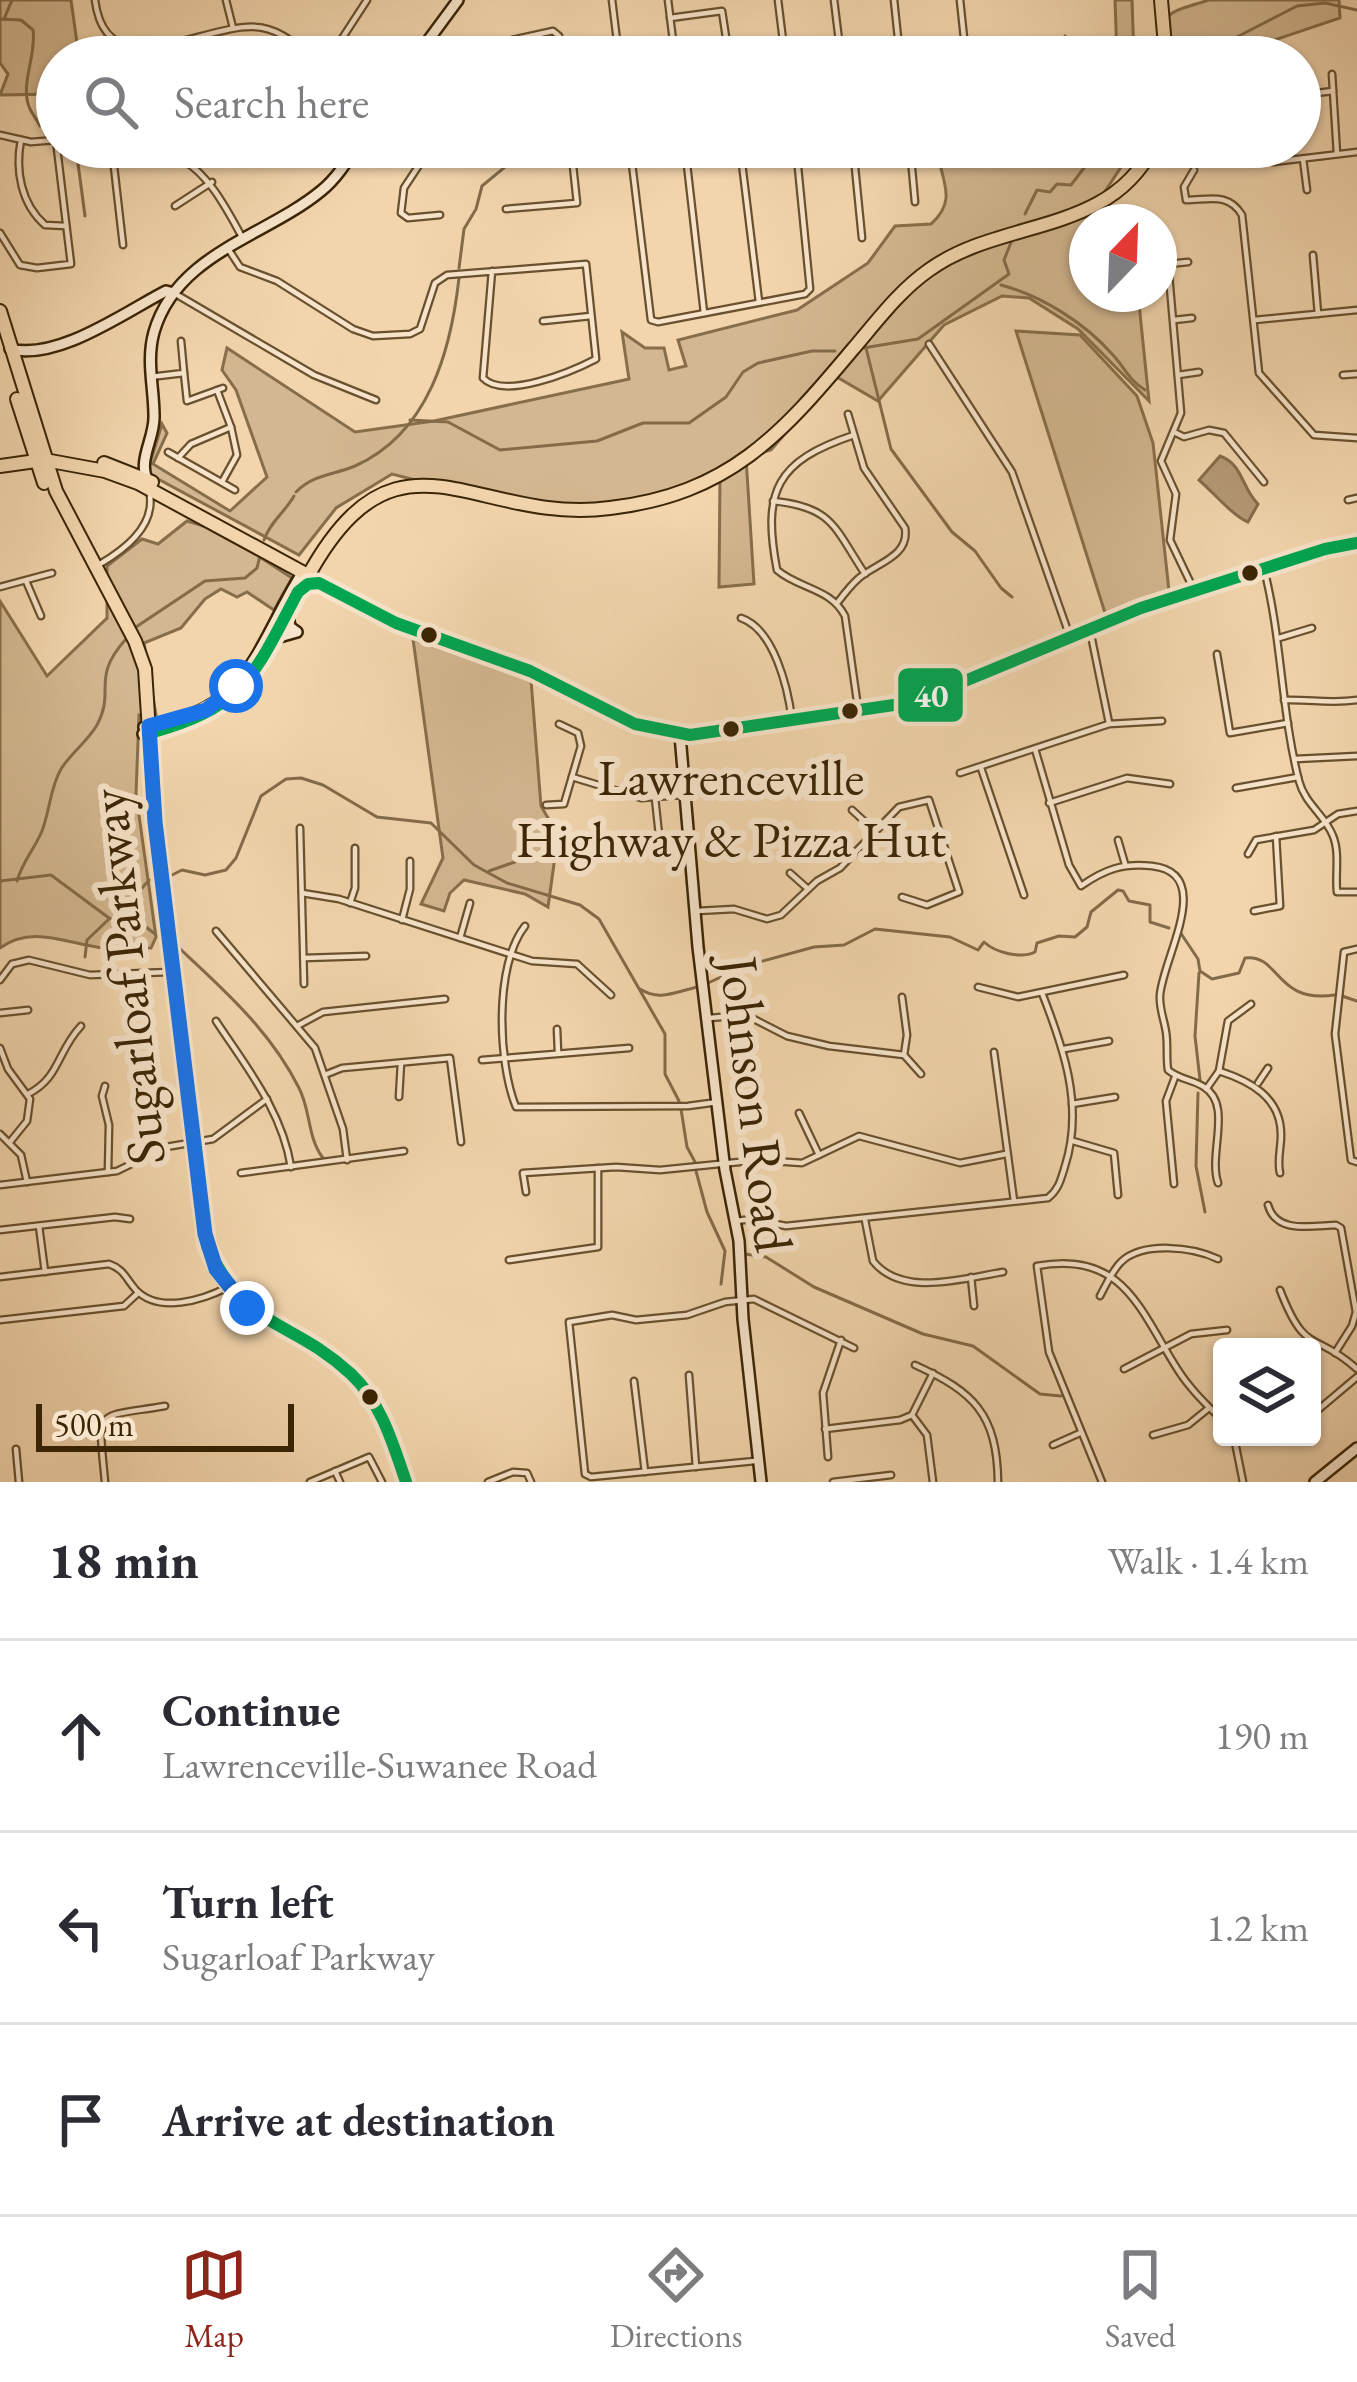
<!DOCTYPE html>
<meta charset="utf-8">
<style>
:root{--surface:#fff;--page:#f7f7f7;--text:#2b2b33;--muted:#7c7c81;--line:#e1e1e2;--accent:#8f2418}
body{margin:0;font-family:"EB Garamond",serif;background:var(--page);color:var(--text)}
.controls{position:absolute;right:36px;bottom:36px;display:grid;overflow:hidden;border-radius:12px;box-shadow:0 3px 9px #0004}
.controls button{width:108px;height:108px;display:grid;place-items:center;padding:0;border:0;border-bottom:3px solid var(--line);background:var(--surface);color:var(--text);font:60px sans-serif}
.compass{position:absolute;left:1069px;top:204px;width:108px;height:108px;border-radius:50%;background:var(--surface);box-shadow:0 3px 9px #0004;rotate:23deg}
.scale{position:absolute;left:36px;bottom:30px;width:258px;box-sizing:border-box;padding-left:12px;border:6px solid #3b2505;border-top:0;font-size:33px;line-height:42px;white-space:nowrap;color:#3b2505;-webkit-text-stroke:9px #f7e4ca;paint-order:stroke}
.stop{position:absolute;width:36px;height:36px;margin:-27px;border:9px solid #1a73e8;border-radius:50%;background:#fff}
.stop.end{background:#1a73e8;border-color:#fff;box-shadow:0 3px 12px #0008}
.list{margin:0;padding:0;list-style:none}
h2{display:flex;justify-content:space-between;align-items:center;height:156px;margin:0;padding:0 48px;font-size:51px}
h2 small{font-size:39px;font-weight:400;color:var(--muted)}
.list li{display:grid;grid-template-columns:78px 1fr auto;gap:36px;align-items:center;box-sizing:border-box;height:192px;padding:0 48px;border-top:3px solid var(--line)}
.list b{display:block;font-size:45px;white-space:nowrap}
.list p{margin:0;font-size:39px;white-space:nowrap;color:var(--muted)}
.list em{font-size:39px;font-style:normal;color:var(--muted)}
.icon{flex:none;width:66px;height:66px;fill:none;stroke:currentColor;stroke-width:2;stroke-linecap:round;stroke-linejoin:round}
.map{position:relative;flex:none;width:1357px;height:1482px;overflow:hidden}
.search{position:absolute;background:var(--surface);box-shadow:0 3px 9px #0004;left:36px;right:36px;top:36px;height:132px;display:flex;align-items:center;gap:30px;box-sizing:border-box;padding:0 42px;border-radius:66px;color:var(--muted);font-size:45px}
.sheet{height:732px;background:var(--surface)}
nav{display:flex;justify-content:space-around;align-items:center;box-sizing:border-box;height:168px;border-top:3px solid var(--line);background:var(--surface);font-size:33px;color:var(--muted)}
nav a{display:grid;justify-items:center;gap:6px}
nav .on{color:var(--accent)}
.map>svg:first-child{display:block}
</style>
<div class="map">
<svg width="1357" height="1482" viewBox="0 0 1357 1482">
<rect width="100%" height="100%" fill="#f2d5ad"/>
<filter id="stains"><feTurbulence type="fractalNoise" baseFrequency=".00167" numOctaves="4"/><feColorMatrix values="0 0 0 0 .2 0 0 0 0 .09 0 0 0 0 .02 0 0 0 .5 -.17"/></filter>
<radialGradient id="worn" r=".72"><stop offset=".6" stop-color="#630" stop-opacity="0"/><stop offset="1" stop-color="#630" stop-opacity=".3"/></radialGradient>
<g fill="#d3b790" stroke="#876e4a" stroke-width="3">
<path d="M0 0H71L79 57H57V94L0 95 8 74 0 63Z"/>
<path d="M1115 0H1132L1134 57H1117Z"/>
<path d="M1209 0H1339L1340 18 1224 57H1161C1162 9 1165 14 1209 0Z"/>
<path d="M947 152 991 160 1125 161 1102 196 1120 222H1087V294H1138L1149 401 1078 329 1029 298 1002 296 944 325 878 401 835 376 771 450 746 457 754 584 719 587 720 474 697 485 588 513 467 493 392 474 336 508 299 555 147 473 162 424 167 433 153 464 230 511 267 477 236 390 222 370 227 348 355 432 434 421 629 379 622 332 645 348H664L669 370 686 366 678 340 797 310 868 263 895 226 931 224C955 203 945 186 938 157Z"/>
<path d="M1016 331 1080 335 1137 396 1153 443 1169 591 1106 616Z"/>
<path d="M187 521 220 531 292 578 274 610 247 592 237 597 221 589 205 599 181 628 144 643 156 715H139L136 794 156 937 151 948C135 948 118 950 103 948 68 944 32 924 0 948V601L47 676 107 618V566L142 539 158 544Z"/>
<path d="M413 639 531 680 541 806 558 835 548 907 525 894 464 880 450 893 444 911 421 904 443 858Z"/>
</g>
<path fill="#b49974" stroke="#846b48" stroke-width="3" d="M1220 456C1243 464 1242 489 1258 504L1248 522C1234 517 1213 492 1199 480Z"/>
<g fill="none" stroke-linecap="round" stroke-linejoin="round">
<g stroke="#846b48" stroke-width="3">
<path d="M0 19 21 20 33 30C37 55 19 85 30 109 33 115 37 120 40 126"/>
<path d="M4 19 12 0"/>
<path d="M1065 36 1072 57"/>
<path d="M1198 57 1297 6 1325 3 1357 10"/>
<path d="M77 156 85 216"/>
<path d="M1025 214 1037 190 1050 192 1057 184 1071 185 1100 147"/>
<path d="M459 268 464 229 476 209 482 186 522 153"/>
<path d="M1001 285C1042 296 1085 323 1113 355 1125 368 1129 380 1145 390"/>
<path d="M863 348 918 339 1009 274 1004 260 1012 240"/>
<path d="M866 348 891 449 952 532 975 551 1001 588 1012 597"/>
<path d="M410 420 448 422 500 450 597 441 643 423H689L726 397 743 372 758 363 812 351H835"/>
<path d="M296 492C314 474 334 475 355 466 429 433 451 350 459 278"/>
<path d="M264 540C270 522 285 512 294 496"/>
<path d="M136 627 205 581 245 578 257 568 260 556"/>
<path d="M489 871 546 851"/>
<path d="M168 877 182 870 205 875 226 870 236 858 261 796 286 779 301 778 323 785 377 817 431 823 474 865 507 883 580 905 599 919 665 1034V1074L679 1101"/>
<path d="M0 881 51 875 109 918 120 922 130 916"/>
<path d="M17 881C23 860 34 850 42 831 50 810 50 788 61 769 71 753 87 742 97 725 116 690 90 679 126 639"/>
<path d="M130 914 136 895 149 880"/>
<path d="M132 916 155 934"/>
<path d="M1180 932 1198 959 1200 971 1212 979 1239 973 1245 958C1281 954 1274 1004 1335 995"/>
<path d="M177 946C223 989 270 1030 299 1088 311 1111 307 1137 323 1158"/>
<path d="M85 957 87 940 108 920"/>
<path d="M1199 973 1195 1036 1200 1080"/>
<path d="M708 983 745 966 814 947 844 945 875 929 950 937 978 950 984 942C996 953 1021 959 1035 952L1037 943 1059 936 1075 937 1087 927 1091 912 1118 890 1123 891 1129 901 1150 905V922L1169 928"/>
<path d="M640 989C660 1002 677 991 698 987"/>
<path d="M1342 996 1357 1001"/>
<path d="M1198 1093 1196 1166 1205 1212"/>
<path d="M681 1109 687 1147 695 1162"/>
<path d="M696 1171 707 1212 725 1251 721 1284"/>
<path d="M745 1254 766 1257 814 1287 923 1334 973 1346 1040 1394 1061 1396"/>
</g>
<defs>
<g id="street">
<path d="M95 0C106 90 204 23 256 27 278 28 297 45 314 57"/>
<path d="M226 0 233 28"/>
<path d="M612 0 619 57"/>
<path d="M668 0 675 57"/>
<path d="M778 0 785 57"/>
<path d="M834 0 841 57"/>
<path d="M894 0 900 57"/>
<path d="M960 0 966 57"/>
<path d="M670 18 722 11 729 57"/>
<path d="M330 57 367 0"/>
<path d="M489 57 503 42 553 31 559 36 561 57"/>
<path d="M1332 74 1337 154"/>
<path d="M1300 95 1333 91"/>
<path d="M0 135 31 142 56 140 71 264 37 268 20 265 0 233"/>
<path d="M21 140C15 170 21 204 45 225L66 226"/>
<path d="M431 147 404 188 401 213 408 218 440 215"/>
<path d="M445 147 466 154 540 147"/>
<path d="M630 147 651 320 658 322 805 294 810 289 796 147"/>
<path d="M685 147 704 313"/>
<path d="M740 147 759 302"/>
<path d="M853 147 862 238"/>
<path d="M910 147 915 202"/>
<path d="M977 147 981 156"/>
<path d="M112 149 123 245"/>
<path d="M87 152C181 141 200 158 243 239"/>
<path d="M1303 159 1307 190"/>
<path d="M1273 162 1357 152"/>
<path d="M1194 170 1184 187 1186 200C1209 200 1228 192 1242 215L1259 373 1314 435 1357 438"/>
<path d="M175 206 212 182"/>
<path d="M506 209 577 203 571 147"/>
<path d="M227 247 240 267 277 281 353 329 373 336 410 334 420 329 435 283 447 275 586 264 596 359C571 372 504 400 483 378L492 271"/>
<path d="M1313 255 1318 314"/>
<path d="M1188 262 1168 264 1181 413 1161 461 1176 494 1170 540 1192 586"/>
<path d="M174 293 314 375 376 400"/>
<path d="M1174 320 1192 318"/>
<path d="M1255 320 1357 310"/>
<path d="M543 321 591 316"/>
<path d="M929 344 1012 472 1070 637"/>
<path d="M184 373 187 401 223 388"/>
<path d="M1178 375 1199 372"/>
<path d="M1343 375 1357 374"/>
<path d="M150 377 184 373 181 341"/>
<path d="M217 390 231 427"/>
<path d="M1174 432 1184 437 1209 430 1224 433 1264 482"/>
<path d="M854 435C776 461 762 491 777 570 799 589 831 588 845 616L858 708"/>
<path d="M168 452 235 490"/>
<path d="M178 458 191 444 231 427 237 455 222 482"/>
<path d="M1348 500 1357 498"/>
<path d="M773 501C833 507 834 527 865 574"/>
<path d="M100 564C124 550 154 527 150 496"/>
<path d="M1264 569C1282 639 1281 711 1299 781 1305 804 1325 815 1333 836 1340 853 1335 875 1337 892H1357"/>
<path d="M26 581 41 616"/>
<path d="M0 587 52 573"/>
<path d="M838 602C844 594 851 585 859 578 877 563 910 556 905 528L864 468 848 414"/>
<path d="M741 618C774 629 788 688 792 720"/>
<path d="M1091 635 1109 723"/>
<path d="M1279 638 1312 628"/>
<path d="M1217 654 1230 733 1288 723"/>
<path d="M1284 700C1311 699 1329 704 1357 700"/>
<path d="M1035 749 1069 865 1081 886C1105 869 1123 863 1152 866 1216 873 1163 957 1160 995 1159 1008 1164 1019 1166 1032 1168 1044 1166 1057 1168 1070 1180 1080 1192 1079 1204 1087 1233 1105 1208 1153 1218 1183"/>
<path d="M1295 759 1357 756"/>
<path d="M981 768 1024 895"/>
<path d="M960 773 1109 724 1162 721"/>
<path d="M572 777 641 798 682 795"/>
<path d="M1236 788 1298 777"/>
<path d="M1049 803 1127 778 1170 784"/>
<path d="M546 805 564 804 581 746 578 733 559 724"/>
<path d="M852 810 875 831"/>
<path d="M300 828 304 984"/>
<path d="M616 837 659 835 655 798"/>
<path d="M1118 840 1125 864"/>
<path d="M1248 854 1256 840 1314 830 1338 814 1357 811"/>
<path d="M790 873 808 889"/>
<path d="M302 893 339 899 532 961 577 964 611 995"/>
<path d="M350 903 355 888V848"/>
<path d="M697 911 734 909 767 919 781 915 817 881 840 868 899 807 929 800 959 892 927 905 902 897"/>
<path d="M1254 911 1280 906 1276 836"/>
<path d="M402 920 410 889V861"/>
<path d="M525 926C494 965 498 1063 516 1107L688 1106 718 1102"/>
<path d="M216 931 315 1048 343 1129 347 1160"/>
<path d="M460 938 470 903"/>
<path d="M1357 949 1344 952 1335 1034 1351 1160 1357 1162"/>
<path d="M304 958 366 956"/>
<path d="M0 980 12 964 29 960 90 975 170 972"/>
<path d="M978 987 1018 997 1124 975"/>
<path d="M902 997 907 1035 904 1055"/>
<path d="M0 1013 28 1010"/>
<path d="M709 1018 746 1015 787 1036 829 1046 904 1055 921 1074"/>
<path d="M216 1021C247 1068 282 1111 291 1167"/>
<path d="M297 1026 323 1012 445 999"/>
<path d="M557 1029 558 1052"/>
<path d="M0 1048 8 1069 30 1099 27 1121 10 1142"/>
<path d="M1064 1049 1109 1041"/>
<path d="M994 1052 1014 1201"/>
<path d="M482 1060 629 1048"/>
<path d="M1219 1071C1250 1081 1281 1097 1281 1135 1281 1149 1277 1160 1280 1173"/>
<path d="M327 1074 342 1068 450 1058 461 1142"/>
<path d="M1258 1083 1268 1068"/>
<path d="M105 1086 102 1096 109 1125 108 1172"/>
<path d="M1207 1088 1219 1071 1228 1021 1251 1004"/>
<path d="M28 1094C60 1078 57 1051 81 1026"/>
<path d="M399 1097 401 1063"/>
<path d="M1072 1104 1115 1097"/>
<path d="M799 1113 819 1155"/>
<path d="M0 1134 21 1155 27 1182"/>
<path d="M1073 1141 1114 1153 1118 1195"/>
<path d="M241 1173 404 1151"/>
<path d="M1174 1184 1166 1101 1175 1077"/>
<path d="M0 1185 117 1171 166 1147 213 1139 267 1099"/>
<path d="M526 1192 523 1173 616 1167 660 1170 759 1160 802 1163 859 1136 960 1163 1006 1154"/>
<path d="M1268 1205C1276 1234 1311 1226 1336 1225L1341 1228 1356 1312 1352 1326 1335 1353"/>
<path d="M865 1220 873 1261C902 1298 964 1278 1003 1272"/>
<path d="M736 1221 752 1219 786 1226 1048 1198C1059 1189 1061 1179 1065 1166 1084 1107 1064 1049 1042 993"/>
<path d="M39 1226 45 1272"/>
<path d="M0 1230 115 1217 130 1219"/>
<path d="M509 1260 598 1247V1168"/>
<path d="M0 1277 109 1264C124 1269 126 1279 136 1290 159 1314 203 1300 228 1287"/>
<path d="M971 1277 974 1306"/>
<path d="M1280 1290C1306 1357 1314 1330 1357 1369"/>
<path d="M1100 1296C1106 1285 1112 1271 1121 1262 1143 1241 1193 1247 1218 1259"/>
<path d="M0 1320 124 1306 138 1293"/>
<path d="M915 1365C974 1392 997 1414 998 1482"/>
<path d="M1124 1369 1191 1334 1227 1330"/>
<path d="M689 1375 696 1467"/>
<path d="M634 1381 645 1472"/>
<path d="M912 1415 927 1435 933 1482"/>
<path d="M1312 1415 1357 1377"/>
<path d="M825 1429 900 1420 912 1415 933 1373"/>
<path d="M1153 1435 1188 1425 1209 1408"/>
<path d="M1234 1437 1243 1482"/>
<path d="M1053 1445 1080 1433"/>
<path d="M16 1449 19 1482"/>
<path d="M828 1457 823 1393 841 1340"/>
<path d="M755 1461 591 1477 585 1474 569 1322 612 1315 636 1320 687 1315 725 1302 754 1299 854 1348"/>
<path d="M335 1471 340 1482"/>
<path d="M105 1482C98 1406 93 1418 165 1406"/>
<path d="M310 1482 369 1457 382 1482"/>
<path d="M488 1482 513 1472 527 1473 531 1482"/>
<path d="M833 1482 891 1475"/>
<path d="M1102 1482 1049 1352 1037 1266C1124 1250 1140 1311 1178 1370 1190 1389 1206 1404 1222 1420"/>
</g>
<g id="secondary">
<path d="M416 57 458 0"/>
<path d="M10 349C58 361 125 312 166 291L174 293"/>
<path d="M147 479C138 460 155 437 154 416 154 387 146 361 154 332 177 253 265 237 321 191 336 179 346 163 356 147"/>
<path d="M276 638 297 632 290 627 288 615"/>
<path d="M144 727C250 711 253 653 302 573"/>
<path d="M143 734C257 713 255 666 308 576"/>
<path d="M680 735 698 947 725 1170 739 1241 743 1319 761 1482"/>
<path d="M1315 1482 1357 1448"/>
</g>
<g id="primary">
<path d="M1161 0 1166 57"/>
<path d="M0 311 56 491 135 641 145 669 155 824 207 1246C237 1331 296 1322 351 1374 382 1403 392 1443 406 1482"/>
<path d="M17 399 44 483"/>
<path d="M45 460 105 471 138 483 396 623 530 671 635 724 680 735 717 733 914 702 1141 608 1325 549 1357 543"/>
<path d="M104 463 152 482"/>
<path d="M0 466 43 460"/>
<path d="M308 576C399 411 474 526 610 508 729 494 781 435 853 349 877 321 899 291 929 270 1001 218 1109 236 1153 147"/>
</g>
</defs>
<use href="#street" stroke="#69512f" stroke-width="9"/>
<use href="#secondary" stroke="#3b2505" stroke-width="14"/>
<use href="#primary" stroke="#3b2505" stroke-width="16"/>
<use href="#street" stroke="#f7e4ca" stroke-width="4.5"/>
<use href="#secondary" stroke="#f7e4ca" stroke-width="9"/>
<use href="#primary" stroke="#f2d5ad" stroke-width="12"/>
<defs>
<path id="bus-1" d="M406 1482C393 1444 381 1402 351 1374 292 1319 246 1331 207 1246L155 824 150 733C246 707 254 674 298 592L308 584 319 583 396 623 530 671 635 724 690 735 914 702 1141 608 1325 549 1357 543"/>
</defs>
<use href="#bus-1" stroke="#f7e4ca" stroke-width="21"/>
<use href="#bus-1" stroke="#00a651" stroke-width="12"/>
</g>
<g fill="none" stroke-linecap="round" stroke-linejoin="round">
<path stroke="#1a73e8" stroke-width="15" d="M236 686 206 710 149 726 155 822 205 1234 216 1269 247 1308"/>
</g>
<g fill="#3b2505" stroke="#f7e4ca" stroke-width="4.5">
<circle cx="1250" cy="573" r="10"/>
<circle cx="429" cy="635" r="10"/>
<circle cx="850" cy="711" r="10"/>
<circle cx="731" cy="729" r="10"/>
<circle cx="370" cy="1397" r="10"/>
</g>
<g text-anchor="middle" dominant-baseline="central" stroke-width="12" stroke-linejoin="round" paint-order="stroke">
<g font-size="51" fill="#3b2505" stroke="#f7e4ca">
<text x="731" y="777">Lawrenceville<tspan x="731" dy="62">Highway &amp; Pizza Hut</tspan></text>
</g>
<g font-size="54" fill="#3b2505" stroke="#f7e4ca">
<text transform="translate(126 977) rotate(-96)">Sugarloaf Parkway</text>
<text transform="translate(757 1104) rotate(83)">Johnson Road</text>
</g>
</g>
<rect stroke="#f7e4ca" stroke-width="4.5" x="896" y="666" width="69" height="58" rx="12" fill="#00a651"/>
<g font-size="33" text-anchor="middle" font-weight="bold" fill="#fff">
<text x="931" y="707">40</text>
</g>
<rect width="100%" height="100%" filter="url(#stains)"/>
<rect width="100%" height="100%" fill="url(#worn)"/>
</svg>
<div class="controls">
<button><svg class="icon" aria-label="layers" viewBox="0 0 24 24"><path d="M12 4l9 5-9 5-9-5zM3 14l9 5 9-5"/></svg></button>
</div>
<svg class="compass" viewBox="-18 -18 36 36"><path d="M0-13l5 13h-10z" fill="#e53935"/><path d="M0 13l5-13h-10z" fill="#7c7c81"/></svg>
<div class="scale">500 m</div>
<div class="stop" style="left:236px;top:686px"></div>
<div class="stop end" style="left:247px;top:1308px"></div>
<div class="search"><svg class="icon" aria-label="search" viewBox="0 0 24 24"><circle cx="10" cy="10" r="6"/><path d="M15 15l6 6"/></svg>Search here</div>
</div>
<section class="sheet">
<h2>18 min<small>Walk · 1.4 km</small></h2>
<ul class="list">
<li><svg class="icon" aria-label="ahead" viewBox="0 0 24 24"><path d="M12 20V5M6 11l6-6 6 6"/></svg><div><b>Continue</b><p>Lawrenceville-Suwanee Road</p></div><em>190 m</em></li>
<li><svg class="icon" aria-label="left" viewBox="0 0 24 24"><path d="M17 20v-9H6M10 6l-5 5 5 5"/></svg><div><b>Turn left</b><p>Sugarloaf Parkway</p></div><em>1.2 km</em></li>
<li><svg class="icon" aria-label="arrive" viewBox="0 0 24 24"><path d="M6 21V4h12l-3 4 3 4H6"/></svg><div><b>Arrive at destination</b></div></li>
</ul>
</section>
<nav>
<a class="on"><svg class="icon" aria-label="map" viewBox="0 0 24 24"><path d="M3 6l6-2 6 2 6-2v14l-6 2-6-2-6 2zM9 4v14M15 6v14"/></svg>Map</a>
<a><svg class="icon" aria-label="directions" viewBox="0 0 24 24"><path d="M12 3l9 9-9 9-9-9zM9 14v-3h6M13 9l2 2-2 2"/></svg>Directions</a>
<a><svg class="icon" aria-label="saved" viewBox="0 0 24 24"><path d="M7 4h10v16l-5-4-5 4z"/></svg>Saved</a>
</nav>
